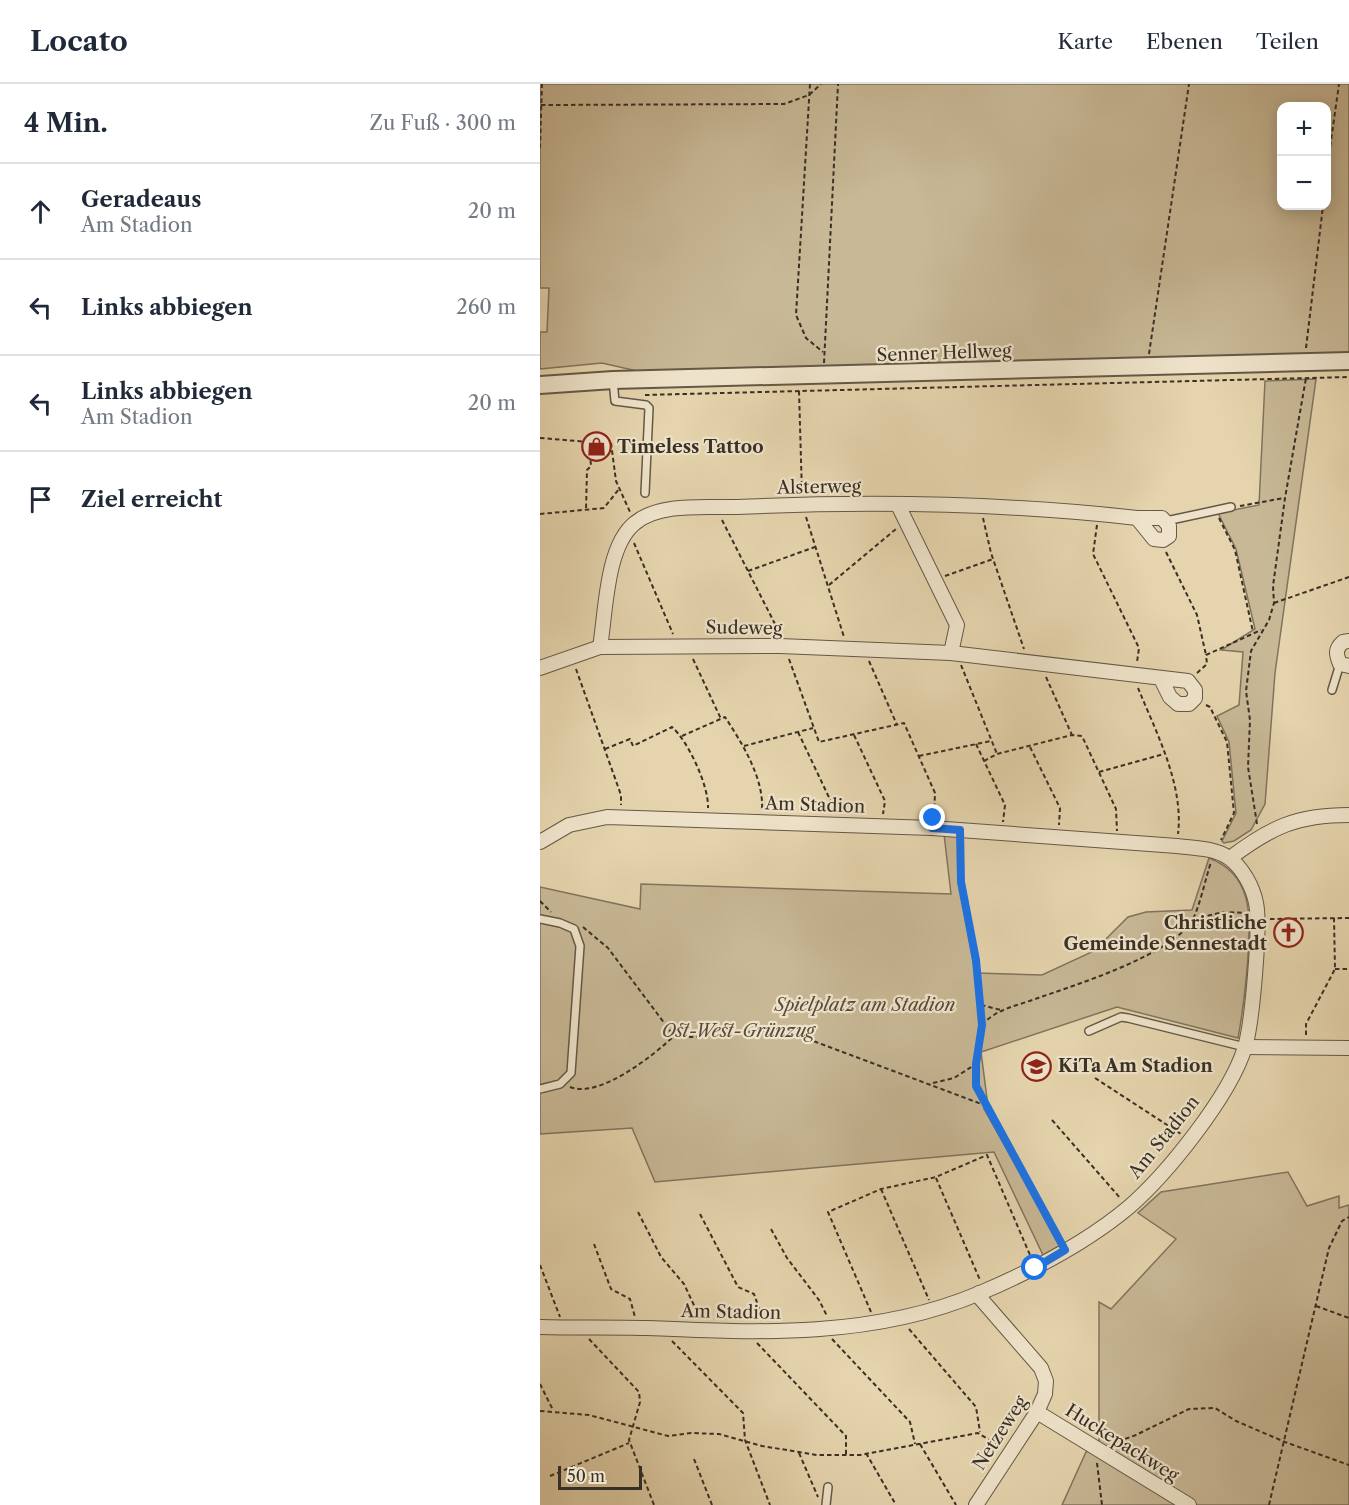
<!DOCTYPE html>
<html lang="de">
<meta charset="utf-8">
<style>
:root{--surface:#fff;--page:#f6f6f7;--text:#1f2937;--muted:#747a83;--line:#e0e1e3}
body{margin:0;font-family:"Libre Caslon Text",serif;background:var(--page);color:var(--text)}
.controls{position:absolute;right:18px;top:18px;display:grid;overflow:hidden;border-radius:12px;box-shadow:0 3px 15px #0003}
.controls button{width:54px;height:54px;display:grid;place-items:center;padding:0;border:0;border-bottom:2px solid var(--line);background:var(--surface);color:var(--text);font:30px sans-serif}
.scale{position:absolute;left:18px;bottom:15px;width:84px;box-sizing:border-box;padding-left:6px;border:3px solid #393025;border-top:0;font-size:16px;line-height:21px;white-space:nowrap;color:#393025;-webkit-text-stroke:4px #eee3ca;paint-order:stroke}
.stop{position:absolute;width:18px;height:18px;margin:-14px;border:4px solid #1a73e8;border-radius:50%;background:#fff}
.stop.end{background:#1a73e8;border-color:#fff;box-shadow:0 2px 6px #0008}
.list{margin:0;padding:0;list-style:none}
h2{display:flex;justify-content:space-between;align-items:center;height:78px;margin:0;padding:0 24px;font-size:26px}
h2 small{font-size:20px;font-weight:400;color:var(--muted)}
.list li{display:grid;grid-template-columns:39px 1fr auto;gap:18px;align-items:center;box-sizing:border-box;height:96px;padding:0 24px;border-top:2px solid var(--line)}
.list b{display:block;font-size:22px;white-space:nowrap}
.list p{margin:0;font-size:20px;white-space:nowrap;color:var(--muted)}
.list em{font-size:20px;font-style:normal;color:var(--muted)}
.icon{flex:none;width:33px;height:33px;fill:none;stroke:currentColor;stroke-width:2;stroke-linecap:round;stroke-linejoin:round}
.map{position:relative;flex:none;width:809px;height:1421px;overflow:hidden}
header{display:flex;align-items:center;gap:36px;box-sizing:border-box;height:84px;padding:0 30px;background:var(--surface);border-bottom:2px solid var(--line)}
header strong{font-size:28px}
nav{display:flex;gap:33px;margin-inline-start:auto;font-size:21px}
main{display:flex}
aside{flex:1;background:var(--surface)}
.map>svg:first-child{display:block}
</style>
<header>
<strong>Locato</strong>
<nav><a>Karte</a><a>Ebenen</a><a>Teilen</a></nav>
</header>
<main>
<aside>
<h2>4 Min.<small>Zu Fuß · 300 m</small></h2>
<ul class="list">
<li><svg class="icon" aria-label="ahead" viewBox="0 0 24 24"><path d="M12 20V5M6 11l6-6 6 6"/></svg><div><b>Geradeaus</b><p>Am Stadion</p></div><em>20 m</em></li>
<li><svg class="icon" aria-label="left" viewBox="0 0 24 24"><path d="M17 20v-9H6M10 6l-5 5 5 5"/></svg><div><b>Links abbiegen</b></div><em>260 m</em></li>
<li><svg class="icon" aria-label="left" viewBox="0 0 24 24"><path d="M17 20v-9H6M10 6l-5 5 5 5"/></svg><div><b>Links abbiegen</b><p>Am Stadion</p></div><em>20 m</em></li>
<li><svg class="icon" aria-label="arrive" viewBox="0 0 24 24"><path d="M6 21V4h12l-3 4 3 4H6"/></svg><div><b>Ziel erreicht</b></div></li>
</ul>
</aside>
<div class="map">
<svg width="809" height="1421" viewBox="0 0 809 1421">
<rect width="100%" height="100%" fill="#e5d4ad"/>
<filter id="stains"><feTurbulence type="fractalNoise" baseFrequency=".00333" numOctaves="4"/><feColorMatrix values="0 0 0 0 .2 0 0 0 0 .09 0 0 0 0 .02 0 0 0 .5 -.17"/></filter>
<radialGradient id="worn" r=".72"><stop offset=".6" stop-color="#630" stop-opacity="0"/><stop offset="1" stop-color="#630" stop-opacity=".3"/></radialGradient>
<g fill="#c8b896" stroke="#80745e" stroke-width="1.5" fill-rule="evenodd">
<path d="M0 0H809V271L97 287 62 279 0 285V248H7L9 204H0ZM742 22H786V122H742Z"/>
<path d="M776 295 735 589 725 720 711 746 694 757 684 759 682 757 696 729 689 658 677 632 699 621 703 568 681 566 715 545 696 465 678 429 719 421 725 297Z"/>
<path d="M404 750 418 752 419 798 435 889 502 891 554 867 588 833 606 828 652 826 669 774C714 791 710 833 708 872 706 900 703 927 698 954L577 923 441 968 448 1022 442 1013 444 1025 521 1161 503 1171 454 1068 115 1098 92 1044 0 1050V803L100 825 101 800 411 810Z"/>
<path d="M748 1088 767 1122 799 1112V1124L809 1121V1421H522L546 1368 559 1361V1218L571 1225 636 1155 598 1129 621 1108Z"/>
</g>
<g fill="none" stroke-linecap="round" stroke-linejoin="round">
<defs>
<g id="service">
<path d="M73 296 75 317 106 321 109 324 105 409"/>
<path d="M626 437 691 423"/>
<path d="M792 606 800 580"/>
<path d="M0 835 20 839 34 845 40 862 31 989 20 1000 0 1005"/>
<path d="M549 947 581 933 588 934 705 963"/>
<path d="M286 1421 288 1403"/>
</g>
<g id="minor">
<path d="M358 421 417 541 411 569"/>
<path d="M809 557 803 558C795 565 796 570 800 580L809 582"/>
<path d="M60 563C66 527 66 462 95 439 120 418 167 424 197 423 330 417 465 419 597 434L614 455 623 456 629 452V442L622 434H597"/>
<path d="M0 584 60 563 240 562 411 569 648 597 655 606V614L649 620H638L630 613 621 595"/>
<path d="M0 758 29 741 67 733 392 744 637 762C654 764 675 764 689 774 702 783 713 803 716 819 721 842 712 940 705 963 690 1012 627 1090 589 1123 546 1159 492 1187 440 1209 334 1254 221 1249 107 1244 72 1243 36 1244 0 1243"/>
<path d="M690 774C731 743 757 731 809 731"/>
<path d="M705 963 809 964"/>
<path d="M497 1328 649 1421"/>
<path d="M436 1421 497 1328 505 1310 506 1297 501 1284 441 1215 439 1209"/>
</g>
<path id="tertiary" d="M0 301 73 296 809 277"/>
</defs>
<use href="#service" stroke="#645947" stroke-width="10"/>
<use href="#minor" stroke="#645947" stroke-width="16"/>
<use href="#tertiary" stroke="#645947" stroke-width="20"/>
<g stroke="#393025" stroke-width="2" stroke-dasharray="4.5 3" stroke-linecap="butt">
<path d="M270 0 256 231 266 254 283 268"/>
<path d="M1 21 244 20 269 11 281 0"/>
<path d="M0 64 2 0"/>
<path d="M786 92 799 0"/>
<path d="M766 264 783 122"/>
<path d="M609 270 649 0"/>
<path d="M284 279 298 0"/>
<path d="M259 307 262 410"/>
<path d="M105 311 809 293"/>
<path d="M0 354 49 358 51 382 47 386 46 426"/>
<path d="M71 359 76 397 90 428"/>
<path d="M700 422 744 414"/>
<path d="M0 430 64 424 79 405"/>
<path d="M266 433 304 553"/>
<path d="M443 434 451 469 484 565"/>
<path d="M679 434 695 466 713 548"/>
<path d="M182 436 236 542V550"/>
<path d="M557 441 553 470 599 564 597 578"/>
<path d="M94 459 133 550"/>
<path d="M626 468 657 531 666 571"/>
<path d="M208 487 275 463"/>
<path d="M405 492 453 475"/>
<path d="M289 501 356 445"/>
<path d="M734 519 809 493"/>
<path d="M153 575 181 635"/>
<path d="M249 575 279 658 364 639 395 709 394 732"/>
<path d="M329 577 357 641"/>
<path d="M421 581 457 670"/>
<path d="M36 585 81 711V721"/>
<path d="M657 589 667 580 666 571 721 546"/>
<path d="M506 593 532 651"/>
<path d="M598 604C616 648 644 701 638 750"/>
<path d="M666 621 670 623 687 658 694 729 681 756"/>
<path d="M258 648 294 724V730"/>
<path d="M314 651 345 717 343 730"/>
<path d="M142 652 185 633C202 659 224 694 222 726"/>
<path d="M436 660 465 721 463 738"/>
<path d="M204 662 273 644"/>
<path d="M490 663 520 724 519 741"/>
<path d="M65 665 90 655 93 662 132 643C148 657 169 702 168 724"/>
<path d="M379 672 451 657"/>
<path d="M444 677 457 670 532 651 542 652 576 725 577 747"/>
<path d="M559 688 624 670"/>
<path d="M717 740 708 683 710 636 706 607 711 567 729 536 734 519 733 502 745 414 766 294"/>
<path d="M420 758 421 798 436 876 442 941 436 980V1002L521 1157"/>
<path d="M0 817 11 828"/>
<path d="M653 835 684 828 706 829"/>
<path d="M730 835 809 834"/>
<path d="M43 843 68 864 134 952C171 956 207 945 244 946L444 1021"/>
<path d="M795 885H809"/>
<path d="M441 921 461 926"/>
<path d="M442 941C456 925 476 922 495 915 535 901 633 871 653 835 660 821 666 793 671 778"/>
<path d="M766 951V940L795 885 794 834"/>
<path d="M555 994 641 1050"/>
<path d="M393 999 414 994 436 980"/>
<path d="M30 1003C59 1015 114 971 134 952"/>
<path d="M512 1036 581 1115"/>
<path d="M396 1094 440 1196"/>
<path d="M341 1105 389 1216"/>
<path d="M98 1128 121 1173 144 1200 160 1234"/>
<path d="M160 1130 198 1203 214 1210 223 1236"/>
<path d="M231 1145 247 1174 279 1216 287 1232"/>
<path d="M54 1160 71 1205 90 1215 95 1233"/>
<path d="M0 1181 20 1233"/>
<path d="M776 1222 809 1234"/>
<path d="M331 1228 288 1128 341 1105 396 1093 447 1071 490 1171"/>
<path d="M369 1245 436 1323 440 1348"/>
<path d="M49 1255 99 1308 100 1318 89 1356 114 1421"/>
<path d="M292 1255 370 1338 375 1360"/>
<path d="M132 1257 203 1329 205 1356 230 1421"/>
<path d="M217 1259 306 1352V1371"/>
<path d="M0 1300 13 1326"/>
<path d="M0 1327 49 1331 128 1352 151 1349 179 1350 222 1362 277 1371H320L438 1349 459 1362"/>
<path d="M380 1360 416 1421"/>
<path d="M571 1360 596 1351 649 1325 675 1324 696 1337 745 1358 809 1381"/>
<path d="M259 1369 278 1413"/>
<path d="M326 1369 356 1421"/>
<path d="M154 1375 172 1421"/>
<path d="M557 1379 562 1421"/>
<path d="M10 1392 89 1359"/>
<path d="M729 1421 789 1164 802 1137 809 1133"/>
</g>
<use href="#service" stroke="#eee3ca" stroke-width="7"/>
<use href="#minor" stroke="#eee3ca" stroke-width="14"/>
<use href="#tertiary" stroke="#eee3ca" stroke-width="16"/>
</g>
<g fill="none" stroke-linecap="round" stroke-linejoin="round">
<path stroke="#1a73e8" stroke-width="8" d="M393 734 392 744 420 746 421 798 436 876 442 941 436 980V1002L525 1166 495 1184"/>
</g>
<defs>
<symbol id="shop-ring" viewBox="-11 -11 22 22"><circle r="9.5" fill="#eee3ca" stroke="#8f2418" stroke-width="1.5"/><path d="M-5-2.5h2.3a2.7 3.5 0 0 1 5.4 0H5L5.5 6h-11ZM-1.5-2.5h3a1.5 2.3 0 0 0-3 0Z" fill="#8f2418"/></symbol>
<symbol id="church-ring" viewBox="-11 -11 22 22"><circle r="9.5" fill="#eee3ca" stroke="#8f2418" stroke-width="1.5"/><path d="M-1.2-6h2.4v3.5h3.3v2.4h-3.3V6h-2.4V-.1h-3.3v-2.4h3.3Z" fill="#8f2418"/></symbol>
<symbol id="school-ring" viewBox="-11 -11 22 22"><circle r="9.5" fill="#eee3ca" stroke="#8f2418" stroke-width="1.5"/><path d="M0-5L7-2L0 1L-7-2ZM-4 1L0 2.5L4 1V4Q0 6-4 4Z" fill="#8f2418"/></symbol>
</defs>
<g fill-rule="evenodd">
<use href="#shop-ring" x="40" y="346" width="33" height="33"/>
<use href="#church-ring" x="732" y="832" width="33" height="33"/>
<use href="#school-ring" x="480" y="966" width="33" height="33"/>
</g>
<g text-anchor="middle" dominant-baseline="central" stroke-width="4.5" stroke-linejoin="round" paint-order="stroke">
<g font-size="18" fill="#393025" stroke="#eee3ca">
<text transform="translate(404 269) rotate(-2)">Senner Hellweg</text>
<text transform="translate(279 403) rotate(-1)">Alsterweg</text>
<text transform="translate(204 544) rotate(1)">Sudeweg</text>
<text transform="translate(275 721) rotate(2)">Am Stadion</text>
<text transform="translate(624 1053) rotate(-51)">Am Stadion</text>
<text transform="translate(191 1228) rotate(1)">Am Stadion</text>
<text transform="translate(460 1349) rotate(-57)">Netzeweg</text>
<text transform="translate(582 1359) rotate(32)">Huckepackweg</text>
</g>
<g font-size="18" font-weight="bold" fill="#393025" stroke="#eee3ca" text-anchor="start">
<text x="77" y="363">Timeless Tattoo</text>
<text x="727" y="839" text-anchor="end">Christliche<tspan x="727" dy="21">Gemeinde Sennestadt</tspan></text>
<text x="518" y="982">KiTa Am Stadion</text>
</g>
<g font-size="18" font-style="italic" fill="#564b3c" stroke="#eee3ca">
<text x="325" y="921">Spielplatz am Stadion</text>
<text x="198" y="947">Ost-West-Grünzug</text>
</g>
</g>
<rect width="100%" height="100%" filter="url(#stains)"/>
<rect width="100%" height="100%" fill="url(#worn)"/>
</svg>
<div class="controls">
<button>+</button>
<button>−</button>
</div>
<div class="scale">50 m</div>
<div class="stop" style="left:495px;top:1184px"></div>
<div class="stop end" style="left:393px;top:734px"></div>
</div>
</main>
